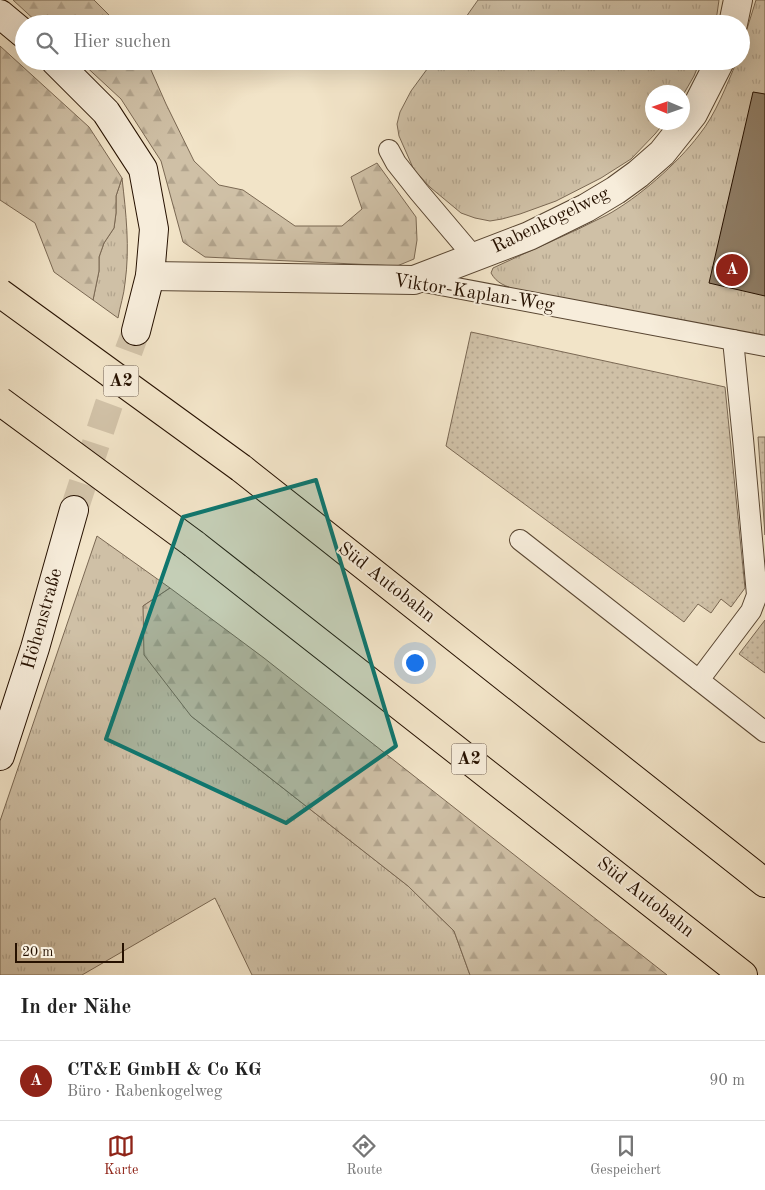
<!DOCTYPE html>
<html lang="de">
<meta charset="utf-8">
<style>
:root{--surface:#fff;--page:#f6f6f6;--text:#222;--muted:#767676;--line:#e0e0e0;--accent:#8f2418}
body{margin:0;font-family:"Old Standard TT",serif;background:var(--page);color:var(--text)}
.compass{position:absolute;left:645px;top:85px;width:45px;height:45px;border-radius:50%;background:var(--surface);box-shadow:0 5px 20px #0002;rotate:272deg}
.scale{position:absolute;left:15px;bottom:12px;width:109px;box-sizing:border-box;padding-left:5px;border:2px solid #261100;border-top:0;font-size:14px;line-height:18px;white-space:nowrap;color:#261100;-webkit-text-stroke:4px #f7eddb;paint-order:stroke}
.you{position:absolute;left:414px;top:662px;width:18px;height:18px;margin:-12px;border:4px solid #fff;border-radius:50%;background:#1a73e8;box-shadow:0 0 0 8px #1a73e833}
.badge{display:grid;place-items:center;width:32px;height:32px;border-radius:50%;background:var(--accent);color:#fff;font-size:16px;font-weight:700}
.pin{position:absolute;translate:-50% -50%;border:2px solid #fff;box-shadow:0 1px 5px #0006}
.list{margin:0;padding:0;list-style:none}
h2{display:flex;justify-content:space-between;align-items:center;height:65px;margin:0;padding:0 20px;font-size:21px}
h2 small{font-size:16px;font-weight:400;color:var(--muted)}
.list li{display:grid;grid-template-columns:32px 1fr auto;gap:15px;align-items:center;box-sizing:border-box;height:80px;padding:0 20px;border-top:1px solid var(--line)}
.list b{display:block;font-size:19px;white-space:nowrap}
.list p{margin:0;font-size:16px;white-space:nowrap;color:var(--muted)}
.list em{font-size:16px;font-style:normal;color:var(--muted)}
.icon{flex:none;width:28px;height:28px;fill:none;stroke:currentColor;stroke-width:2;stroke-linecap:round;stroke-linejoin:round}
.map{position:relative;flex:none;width:765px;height:975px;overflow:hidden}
.search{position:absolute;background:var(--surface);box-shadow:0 5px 20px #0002;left:15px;right:15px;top:15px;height:55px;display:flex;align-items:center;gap:12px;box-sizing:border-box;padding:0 18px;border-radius:28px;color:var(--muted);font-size:19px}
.sheet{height:145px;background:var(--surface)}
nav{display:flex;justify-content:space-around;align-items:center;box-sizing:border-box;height:70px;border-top:1px solid var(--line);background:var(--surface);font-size:14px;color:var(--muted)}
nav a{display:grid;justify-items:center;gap:2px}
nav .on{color:var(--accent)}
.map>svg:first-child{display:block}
</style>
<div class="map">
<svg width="765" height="975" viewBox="0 0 765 975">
<defs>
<pattern id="grass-tufts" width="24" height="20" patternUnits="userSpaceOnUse" patternTransform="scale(1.25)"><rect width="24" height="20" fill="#cfc0a6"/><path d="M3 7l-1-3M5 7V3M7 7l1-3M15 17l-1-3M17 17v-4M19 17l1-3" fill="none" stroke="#b2a48d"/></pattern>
<pattern id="forest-firs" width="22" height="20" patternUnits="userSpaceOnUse" patternTransform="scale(1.25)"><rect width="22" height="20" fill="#cfc0a6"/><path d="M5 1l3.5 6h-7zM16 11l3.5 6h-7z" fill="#b2a48d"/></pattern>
<pattern id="park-dots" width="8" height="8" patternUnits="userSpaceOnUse" patternTransform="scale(1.25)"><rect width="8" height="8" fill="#cfc0a6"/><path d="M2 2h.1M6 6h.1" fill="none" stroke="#b2a48d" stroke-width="1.8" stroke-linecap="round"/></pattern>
</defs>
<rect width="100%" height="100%" fill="#f2e4c8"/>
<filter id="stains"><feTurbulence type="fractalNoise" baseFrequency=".004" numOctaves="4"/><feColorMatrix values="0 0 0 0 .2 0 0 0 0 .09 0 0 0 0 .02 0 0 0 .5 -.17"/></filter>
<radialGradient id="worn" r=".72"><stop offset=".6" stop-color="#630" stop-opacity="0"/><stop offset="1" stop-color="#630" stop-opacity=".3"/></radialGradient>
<g fill="url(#grass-tufts)" stroke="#7a6853">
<path d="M478 0H719L717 14 714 24H461Z"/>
<path d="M756 0H765V336L517 290C506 286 497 284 491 273L493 268C531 250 570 234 607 215 638 198 677 164 699 135 716 114 726 86 737 61H741V48Z"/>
<path d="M433 61H700L694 76 683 95 682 92H652V122L664 123 655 134 631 159 601 178 556 201 520 214 502 219 490 221 475 218 461 213 431 188 414 170 399 136 397 124 400 112 411 91Z"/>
<path d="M122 178C126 213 130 248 125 283 124 295 120 306 118 318L93 300 99 271V257L104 243 114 228 116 213V196Z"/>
<path d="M97 536 170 588 143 606 191 716 408 886 454 931 470 975H252L215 898 82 975H0V821Z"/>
</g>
<g fill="url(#forest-firs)" stroke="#7a6853">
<path d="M13 0H94L118 24H39Z"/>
<path d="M0 46 89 127 122 178 116 196V213L114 228 104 243 99 257V271L93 300 54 272 35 223 0 200Z"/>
<path d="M80 61H147L166 104 194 161 219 185 243 190 295 226H342L362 209 351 177 377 163 416 217 417 240 414 259 397 266 205 257 183 242 161 161 121 99Z"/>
<path d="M170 588 264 658 667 975H470L454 931 408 886 191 716 144 655 143 606Z"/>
</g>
<g fill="url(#park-dots)" stroke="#7a6853">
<path d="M471 332 725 387 745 588 731 607 721 599 711 613 698 604 684 622 446 446Z"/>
<path d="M758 437H765V535Z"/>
<path d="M765 620V673L739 654Z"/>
</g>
<path fill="#907f68" stroke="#261100" d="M753 92 765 94V296L709 283Z"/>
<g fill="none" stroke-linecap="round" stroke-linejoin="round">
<path stroke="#d3c4aa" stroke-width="28" stroke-dasharray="28 14" stroke-linecap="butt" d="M74 510 109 404 136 331"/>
<defs>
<g id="lane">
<path d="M389 150 396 163 419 192 474 257"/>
<path d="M414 280 765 346"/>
<path d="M520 540 765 732"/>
<path d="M699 680 751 611 757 595 743 439 733 340"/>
</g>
<g id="street">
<path d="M733 24 738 0"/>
<path d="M150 276 414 280 529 236 586 208 616 190 638 174 662 153 693 114 720 61"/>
</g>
<g id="secondary">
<path d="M0 14 24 34"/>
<path d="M55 61 106 112 143 169 154 229 150 276 136 331"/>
<path d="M0 756 35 648 74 510"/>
</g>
<g id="highway">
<path d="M241 468 765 883"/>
<path d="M194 544 743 975"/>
</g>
</defs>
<use href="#lane" stroke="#594632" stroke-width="22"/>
<use href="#street" stroke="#594632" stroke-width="30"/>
<use href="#secondary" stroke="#261100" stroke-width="30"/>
<use href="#highway" stroke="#261100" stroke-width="30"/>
<use href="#lane" stroke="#f7eddb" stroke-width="20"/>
<use href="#street" stroke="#f7eddb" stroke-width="28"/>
<use href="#secondary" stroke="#f7eddb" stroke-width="28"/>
<use href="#highway" stroke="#f2e4c8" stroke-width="28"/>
<defs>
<g id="highway-bridge">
<path d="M0 293 241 468"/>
<path d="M0 401 194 544"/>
</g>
</defs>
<use href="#highway-bridge" stroke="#261100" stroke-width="30" stroke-linecap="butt"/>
<use href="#highway-bridge" stroke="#f2e4c8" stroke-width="28"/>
</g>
<path fill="#0f766e" fill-opacity="0.2" stroke="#0f766e" stroke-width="4" stroke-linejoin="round" d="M316 480 396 746 286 823 106 739 183 517Z"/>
<g text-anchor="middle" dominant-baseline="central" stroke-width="4" stroke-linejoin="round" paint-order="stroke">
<g fill="#f7eddb" stroke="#655342" stroke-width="1">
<rect x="103.5" y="365.5" width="35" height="31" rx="4"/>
<rect x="451.5" y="743.5" width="35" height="31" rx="4"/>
</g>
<g font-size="18" font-weight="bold" fill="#261100">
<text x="121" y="381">A2</text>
<text x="469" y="759">A2</text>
</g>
<g font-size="19" fill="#261100" stroke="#f7eddb">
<text transform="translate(551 221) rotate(-26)">Rabenkogelweg</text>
<text transform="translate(474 294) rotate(9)">Viktor-Kaplan-Weg</text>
<text transform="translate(386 583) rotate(38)">Süd Autobahn</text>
<text transform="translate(43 619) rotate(-74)">Höhenstraße</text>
<text transform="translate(645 898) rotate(38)">Süd Autobahn</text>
</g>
</g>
<rect width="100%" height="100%" filter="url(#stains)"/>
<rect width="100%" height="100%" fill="url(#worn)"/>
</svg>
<svg class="compass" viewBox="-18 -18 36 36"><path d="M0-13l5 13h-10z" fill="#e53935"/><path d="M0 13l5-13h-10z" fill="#767676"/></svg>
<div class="scale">20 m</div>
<div class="you"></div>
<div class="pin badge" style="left:732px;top:270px">A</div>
<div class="search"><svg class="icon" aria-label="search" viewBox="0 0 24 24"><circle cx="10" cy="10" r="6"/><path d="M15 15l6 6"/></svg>Hier suchen</div>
</div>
<section class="sheet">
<h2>In der Nähe<small></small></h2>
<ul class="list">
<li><span class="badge">A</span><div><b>CT&amp;E GmbH &amp; Co KG</b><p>Büro · Rabenkogelweg</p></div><em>90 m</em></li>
</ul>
</section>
<nav>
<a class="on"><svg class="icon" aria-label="map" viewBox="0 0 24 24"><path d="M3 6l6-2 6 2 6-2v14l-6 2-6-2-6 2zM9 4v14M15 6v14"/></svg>Karte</a>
<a><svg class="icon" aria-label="directions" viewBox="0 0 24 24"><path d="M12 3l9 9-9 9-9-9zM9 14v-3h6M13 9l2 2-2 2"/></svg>Route</a>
<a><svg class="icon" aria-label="saved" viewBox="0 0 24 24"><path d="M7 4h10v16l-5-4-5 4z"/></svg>Gespeichert</a>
</nav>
